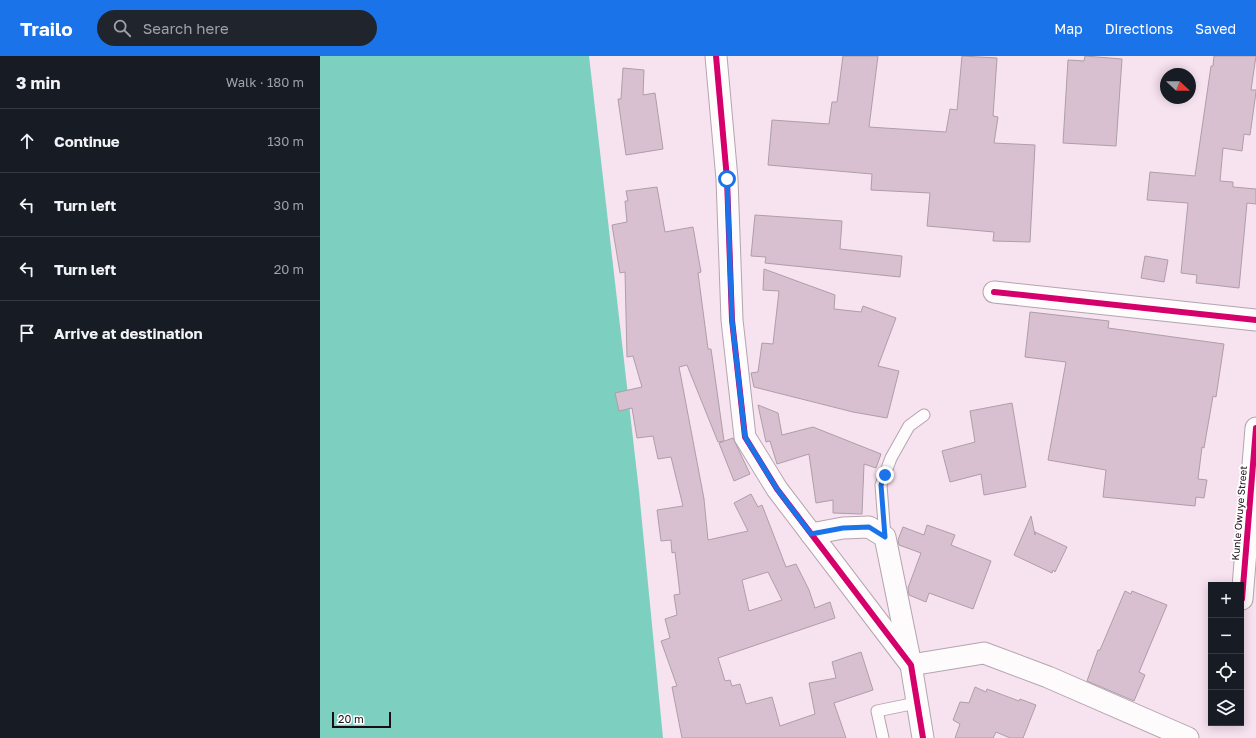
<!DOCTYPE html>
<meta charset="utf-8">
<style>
:root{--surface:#171b24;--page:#20242c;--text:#f1f3f6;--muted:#9ea1a6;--line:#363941;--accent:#1a73e8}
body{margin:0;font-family:"Golos Text",sans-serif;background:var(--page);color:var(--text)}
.controls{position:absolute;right:12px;bottom:12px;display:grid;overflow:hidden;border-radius:0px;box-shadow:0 2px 10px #0003}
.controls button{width:36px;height:36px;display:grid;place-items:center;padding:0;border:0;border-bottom:1px solid var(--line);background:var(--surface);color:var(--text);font:20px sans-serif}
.compass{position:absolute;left:840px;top:12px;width:36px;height:36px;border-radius:50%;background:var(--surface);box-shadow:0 2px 10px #0003;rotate:112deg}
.scale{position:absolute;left:12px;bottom:10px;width:59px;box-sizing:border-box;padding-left:4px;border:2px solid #1a0e15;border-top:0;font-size:11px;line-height:14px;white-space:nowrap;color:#1a0e15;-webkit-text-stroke:3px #fff;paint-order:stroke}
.stop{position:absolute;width:12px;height:12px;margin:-9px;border:3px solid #1a73e8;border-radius:50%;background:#fff}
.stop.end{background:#1a73e8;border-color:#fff;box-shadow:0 1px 4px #0008}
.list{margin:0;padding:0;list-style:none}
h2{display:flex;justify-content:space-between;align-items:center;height:52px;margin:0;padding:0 16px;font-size:17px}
h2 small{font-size:13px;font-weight:400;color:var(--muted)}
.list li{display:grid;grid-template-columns:26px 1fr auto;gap:12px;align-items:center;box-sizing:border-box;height:64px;padding:0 16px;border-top:1px solid var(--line)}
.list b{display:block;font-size:15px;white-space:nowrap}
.list em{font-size:13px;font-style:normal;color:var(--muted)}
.icon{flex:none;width:22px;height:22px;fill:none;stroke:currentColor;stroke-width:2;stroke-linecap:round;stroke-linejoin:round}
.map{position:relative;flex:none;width:936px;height:682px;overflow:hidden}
header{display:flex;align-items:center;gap:24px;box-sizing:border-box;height:56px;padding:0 20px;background:var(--accent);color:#fff}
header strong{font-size:19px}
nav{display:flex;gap:22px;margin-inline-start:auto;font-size:14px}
.search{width:280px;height:36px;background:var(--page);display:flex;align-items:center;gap:10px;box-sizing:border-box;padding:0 14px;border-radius:22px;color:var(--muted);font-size:15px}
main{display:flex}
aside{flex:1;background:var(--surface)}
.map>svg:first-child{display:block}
</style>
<header>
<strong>Trailo</strong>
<div class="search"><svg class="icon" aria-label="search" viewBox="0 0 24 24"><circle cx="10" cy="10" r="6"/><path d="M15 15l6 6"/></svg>Search here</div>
<nav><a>Map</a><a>Directions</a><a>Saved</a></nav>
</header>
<main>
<aside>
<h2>3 min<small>Walk · 180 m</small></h2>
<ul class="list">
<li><svg class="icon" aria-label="ahead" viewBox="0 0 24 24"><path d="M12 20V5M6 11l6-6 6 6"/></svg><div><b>Continue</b></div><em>130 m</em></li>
<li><svg class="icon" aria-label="left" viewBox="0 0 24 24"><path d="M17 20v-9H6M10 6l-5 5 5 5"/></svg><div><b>Turn left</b></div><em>30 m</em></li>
<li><svg class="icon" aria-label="left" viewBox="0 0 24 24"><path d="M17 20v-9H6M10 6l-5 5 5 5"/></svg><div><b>Turn left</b></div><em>20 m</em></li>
<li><svg class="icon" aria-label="arrive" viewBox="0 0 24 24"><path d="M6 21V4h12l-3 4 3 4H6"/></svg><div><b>Arrive at destination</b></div></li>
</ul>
</aside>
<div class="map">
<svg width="936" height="682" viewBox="0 0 936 682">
<rect width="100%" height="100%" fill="#f7e2ef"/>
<path fill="#7dd0c0" d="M0 0H269L319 435 343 682H0Z"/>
<g fill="#d9c0d0" stroke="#ad9ea8" fill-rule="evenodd">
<path d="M523 0H558L549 71 626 76 630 53 637 54 642 0 677 2 673 60 678 61 674 87 715 89 710 186 673 185 674 176 607 170 610 137 551 134 552 118 448 109 452 64 509 68 512 46H517Z"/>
<path d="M765 0 802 3 796 90 743 87 748 4 764 5Z"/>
<path d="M894 0H936L931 34H936V36L930 79 924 78 922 95 903 92 900 125 913 126V131L936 133V148L927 147 919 232 876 227 877 219 861 217 868 147 827 144 830 116 875 120 891 10H893Z"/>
<path d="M303 12 324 14 323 39 335 37 343 93 306 99 298 43H301Z"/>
<path d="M337 131 345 176 373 171 381 216 378 217 388 293H391L404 385 398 386 367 309 359 311 384 443 388 484 428 475 414 447 431 438 438 451 442 449 466 511 476 508 489 534 495 552 510 546 515 562 398 602 405 625 410 624 412 630 420 628 426 648 452 641 460 670 495 658 489 627 516 622 512 606 541 596 553 634 514 647 526 682H362L352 631 357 630 341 585 350 582 345 563 357 559 354 539 360 538 355 496 352 497 351 484 341 485 337 454 363 450 351 401 338 403 333 380 317 382 312 352 299 355 295 337 322 331 313 300 307 301 305 216 300 217 292 169 307 166 305 145H308L306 135ZM448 516 462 544 429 555 422 524Z"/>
<path d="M435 159 522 165 520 193 582 200 580 221 445 207 446 201 431 200Z"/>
<path d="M825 200 848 204 844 226 821 222Z"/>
<path d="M444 213 515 239 514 253 541 256 543 250 576 262 558 310 579 315 567 362 533 356 434 331 431 317 438 316 442 287 453 288 459 235 443 234Z"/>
<path d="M710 256 789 265 788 272 904 288 896 341 893 340 884 392 882 391 878 423 887 424 884 442 876 441 875 450 783 441 786 414 728 404 746 306 705 301Z"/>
<path d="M692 347 706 431 664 439 661 418 630 426 622 395 655 386 650 355Z"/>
<path d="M438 349 458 357 462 379 493 371 561 398 556 412 544 408 542 458 513 457V444L496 447 489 398 457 408 450 385 446 386Z"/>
<path d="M413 382 430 418 414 425 399 387Z"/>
<path d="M711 460 715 479V476L747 491 735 516 733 514 732 517 694 499Z"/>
<path d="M607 469 635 479 631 489 671 505 653 553 609 537 606 546 589 539 588 532 601 497 579 489 578 484 583 471 604 479Z"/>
<path d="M805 535 811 538 812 535 847 549 819 616 825 619 814 645 767 625 778 594H780Z"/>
<path d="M655 631 666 636 667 633 699 645 700 643 716 649 703 682H690L676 676 673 682H635L640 668 633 664 640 646 649 647Z"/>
</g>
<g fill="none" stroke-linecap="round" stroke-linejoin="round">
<defs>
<g id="service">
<path d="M565 481 561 429 571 402 589 370 604 359"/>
<path d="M563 682 557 655 596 647"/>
</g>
<g id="minor">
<path d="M396 0 407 123 412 264 425 381 457 433 591 609 603 682"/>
<path d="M674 236 936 264"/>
<path d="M491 478 523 472 549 471 565 481 591 609 664 597 728 621 868 682"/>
<path d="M922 543 936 372"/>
</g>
</defs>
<use href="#service" stroke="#b4a4ae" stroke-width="13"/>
<use href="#minor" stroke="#b4a4ae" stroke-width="23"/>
<use href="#service" stroke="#fefbfd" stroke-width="11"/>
<use href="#minor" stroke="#fefbfd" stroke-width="21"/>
<defs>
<g id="cycleway">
<path d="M396 0 407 123 412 264 425 381 457 433 591 609 603 682"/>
<path d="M674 236 936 264"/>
<path d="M922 543 936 372"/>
</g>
</defs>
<use href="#cycleway" stroke="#fff" stroke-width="8"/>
<use href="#cycleway" stroke="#d6006c" stroke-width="6"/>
</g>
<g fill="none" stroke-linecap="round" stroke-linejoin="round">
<path stroke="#1a73e8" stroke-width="5" d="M407 123 412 264 425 381 457 433 491 478 523 472 549 471 565 481 561 429 565 419"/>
</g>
<g text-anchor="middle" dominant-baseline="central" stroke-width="3.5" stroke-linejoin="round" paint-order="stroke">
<g font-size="10" fill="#1a0e15" stroke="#fff">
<text transform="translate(919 457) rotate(-85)">Kunle Owuye Street</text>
</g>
</g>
</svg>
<div class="controls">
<button>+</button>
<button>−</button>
<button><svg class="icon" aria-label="locate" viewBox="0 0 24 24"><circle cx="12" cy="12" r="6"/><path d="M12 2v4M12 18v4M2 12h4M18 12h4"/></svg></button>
<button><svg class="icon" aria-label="layers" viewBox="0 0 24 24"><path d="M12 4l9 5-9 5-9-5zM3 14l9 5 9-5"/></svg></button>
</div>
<svg class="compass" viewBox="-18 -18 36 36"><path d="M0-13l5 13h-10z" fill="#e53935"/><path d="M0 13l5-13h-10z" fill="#9ea1a6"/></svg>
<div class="scale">20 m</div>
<div class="stop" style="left:407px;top:123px"></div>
<div class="stop end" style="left:565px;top:419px"></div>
</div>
</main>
